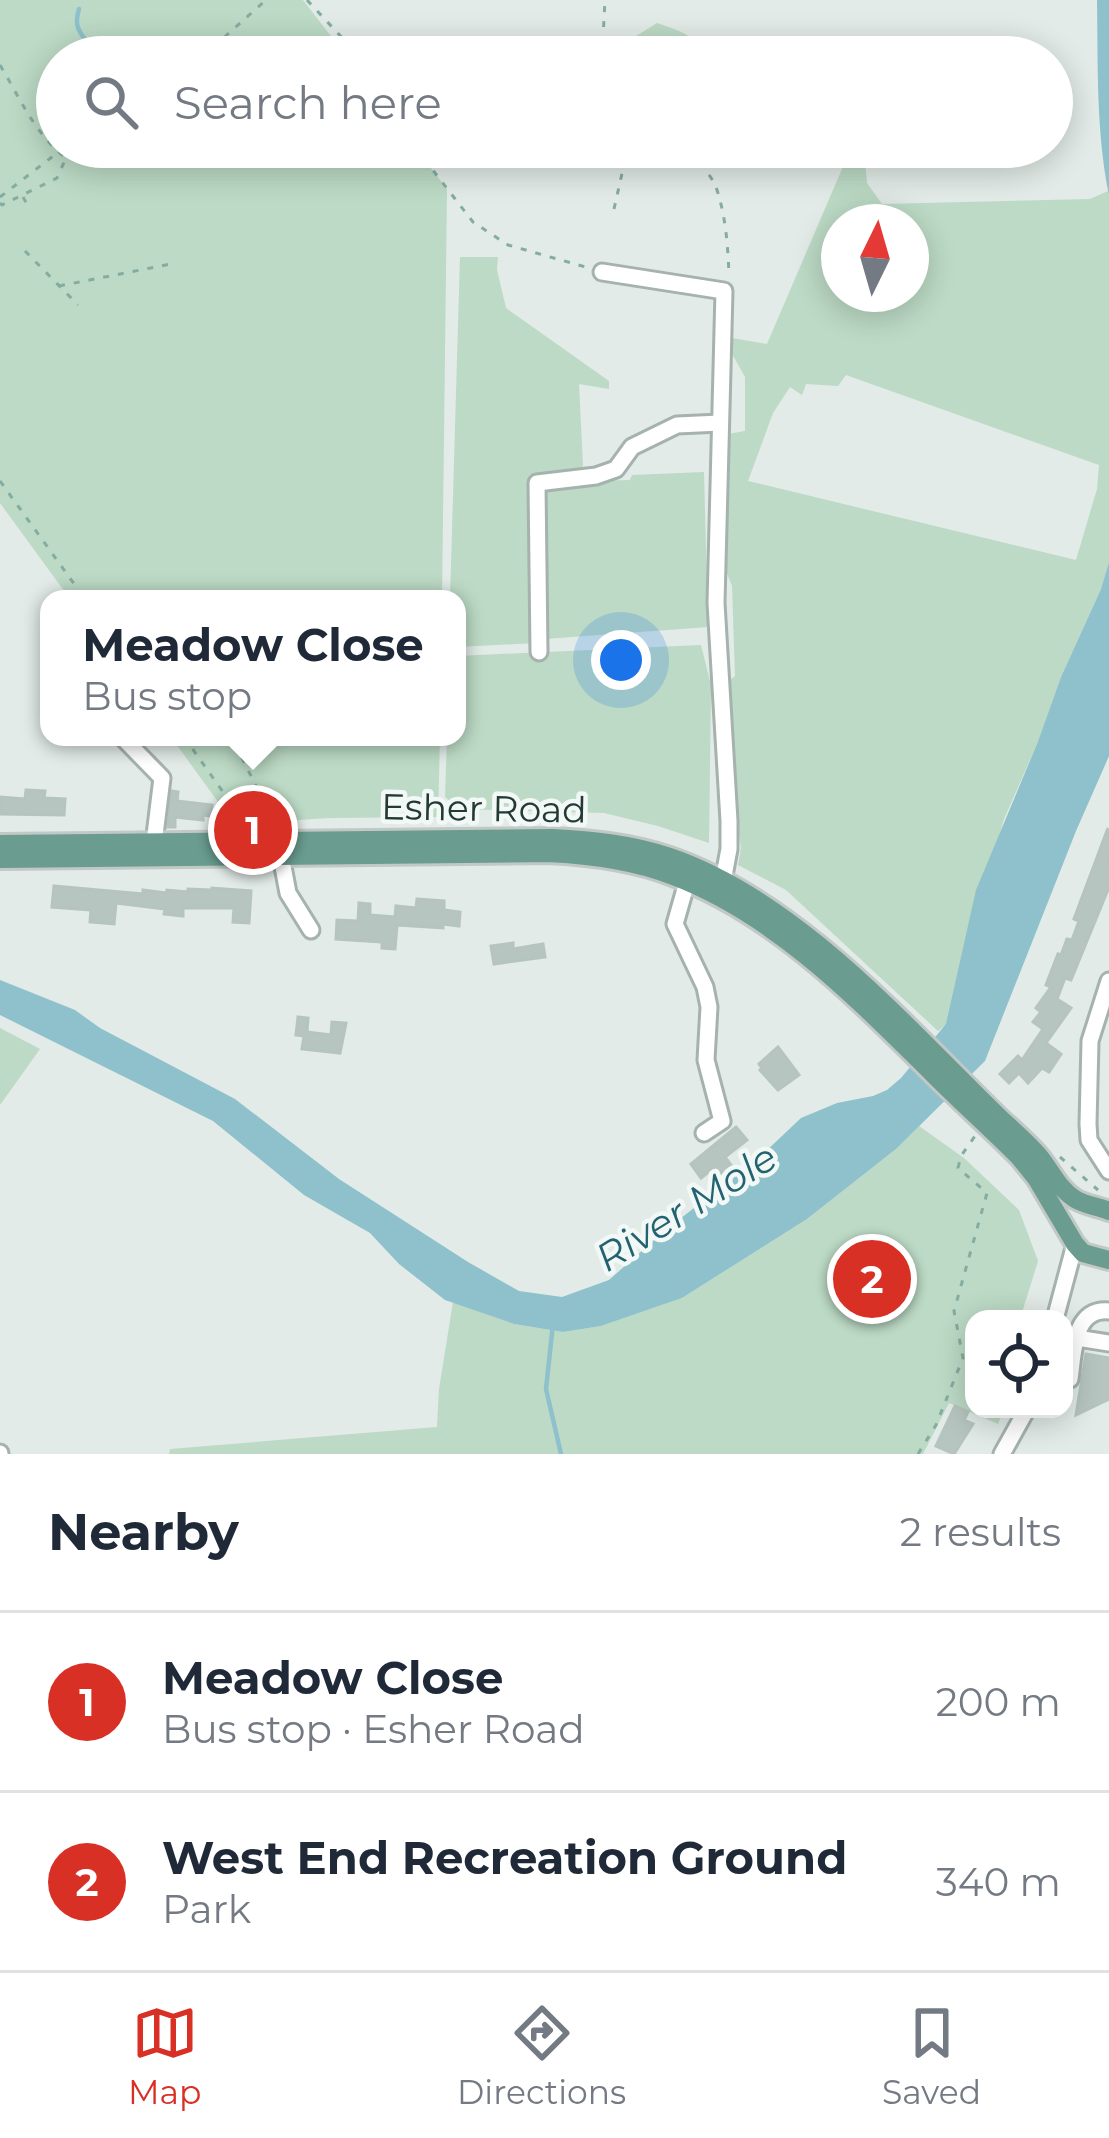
<!DOCTYPE html>
<meta charset="utf-8">
<style>
:root{--surface:#fff;--page:#f2f2f3;--text:#1f2937;--muted:#747a83;--line:#e0e1e3;--accent:#d93025}
body{margin:0;font-family:Montserrat,sans-serif;background:var(--page);color:var(--text)}
.controls{position:absolute;right:36px;bottom:36px;display:grid;overflow:hidden;border-radius:24px;box-shadow:0 6px 30px #0003}
.controls button{width:108px;height:108px;display:grid;place-items:center;padding:0;border:0;border-bottom:3px solid var(--line);background:var(--surface);color:var(--text);font:60px sans-serif}
.compass{position:absolute;left:821px;top:204px;width:108px;height:108px;border-radius:50%;background:var(--surface);box-shadow:0 6px 30px #0003;rotate:5deg}
.you{position:absolute;left:621px;top:660px;width:42px;height:42px;margin:-30px;border:9px solid #fff;border-radius:50%;background:#1a73e8;box-shadow:0 0 0 18px #1a73e833}
.badge{display:grid;place-items:center;width:78px;height:78px;border-radius:50%;background:var(--accent);color:#fff;font-size:39px;font-weight:700}
.pin{position:absolute;translate:-50% -50%;border:6px solid #fff;box-shadow:0 3px 12px #0006}
.popup{position:absolute;left:40px;top:590px;width:426px;height:156px;box-sizing:border-box;display:grid;place-content:center;border-radius:24px;background:var(--surface);filter:drop-shadow(0 3px 9px #0005);font-size:39px;white-space:nowrap;color:var(--muted)}
.popup b{font-size:45px;color:var(--text)}
.popup::after{content:'';position:absolute;left:50%;top:100%;margin-left:-24px;border:24px solid transparent;border-top-color:var(--surface)}
.list{margin:0;padding:0;list-style:none}
h2{display:flex;justify-content:space-between;align-items:center;height:156px;margin:0;padding:0 48px;font-size:51px}
h2 small{font-size:39px;font-weight:400;color:var(--muted)}
.list li{display:grid;grid-template-columns:78px 1fr auto;gap:36px;align-items:center;box-sizing:border-box;height:180px;padding:0 48px;border-top:3px solid var(--line)}
.list b{display:block;font-size:45px;white-space:nowrap}
.list p{margin:0;font-size:39px;white-space:nowrap;color:var(--muted)}
.list em{font-size:39px;font-style:normal;color:var(--muted)}
.icon{flex:none;width:66px;height:66px;fill:none;stroke:currentColor;stroke-width:2;stroke-linecap:round;stroke-linejoin:round}
.map{position:relative;flex:none;width:1109px;height:1454px;overflow:hidden}
.search{position:absolute;background:var(--surface);box-shadow:0 6px 30px #0003;left:36px;right:36px;top:36px;height:132px;display:flex;align-items:center;gap:30px;box-sizing:border-box;padding:0 42px;border-radius:66px;color:var(--muted);font-size:45px}
.sheet{height:516px;background:var(--surface)}
nav{display:flex;justify-content:space-around;align-items:center;box-sizing:border-box;height:168px;border-top:3px solid var(--line);background:var(--surface);font-size:33px;color:var(--muted)}
nav a{display:grid;justify-items:center;gap:6px}
nav .on{color:var(--accent)}
.map>svg:first-child{display:block}
</style>
<div class="map">
<svg width="1109" height="1454" viewBox="0 0 1109 1454">
<rect width="100%" height="100%" fill="#e2ebe7"/>
<g fill="#bcdac5" fill-rule="evenodd">
<path d="M0 0H303L347 57H57V147H415L447 189 442 599H70L0 503Z"/>
<path d="M657 23C678 30 699 37 711 57H628L625 43Z"/>
<path d="M864 147 867 183 882 204 1090 199 1108 191 1109 195V562L1101 589 1061 677 1037 744 1004 819 947 1024 938 1031 786 890 738 865 741 848 734 801 725 684 735 676 732 586 724 566 728 434 745 431V377L731 352 732 338 767 344 851 148ZM839 222H911V294H839ZM846 375 1099 465 1097 489 1076 560 748 481 773 413 790 387 802 395 806 384 838 386Z"/>
<path d="M460 257H498L497 270 506 308 609 381V389L579 384 583 466 574 473 530 478 535 643 457 647V599H450Z"/>
<path d="M704 472 708 627 545 639 542 491 551 482 630 480 632 475Z"/>
<path d="M701 645 711 685 709 843 658 826 604 813 459 809 445 797 447 737H457V656Z"/>
<path d="M171 737H440L438 817 329 818 234 824Z"/>
<path d="M0 1028 40 1049 0 1105Z"/>
<path d="M919 1126 964 1158 1019 1210 1038 1261 1020 1319H974V1409H1004L998 1424 949 1403 923 1454H169L170 1449 437 1427 439 1389 453 1302 514 1324 563 1332 601 1326 682 1298 807 1219 896 1149Z"/>
</g>
<g fill="#8ec1cb">
<path d="M1097 0H1109V195C1096 132 1098 64 1097 0Z"/>
<path d="M1109 562V756L1076 831 985 1061 896 1149 807 1219 682 1298 601 1326 563 1332 514 1324 445 1300 399 1264 370 1233 304 1195 213 1121 0 1015V980L75 1010 100 1028 235 1099 339 1179 468 1262 519 1291 562 1297 609 1280 662 1233 763 1154 801 1118 837 1103 873 1096 887 1090 901 1078 946 1024 976 890 1037 744 1061 677 1101 589Z"/>
</g>
<g fill="none" stroke-linecap="round" stroke-linejoin="round">
<g stroke="#8ec1cb" stroke-width="4.5">
<path d="M79 9C71 34 88 35 94 57"/>
<path d="M553 1324 546 1389 561 1454"/>
</g>
</g>
<g fill="#b7c5c0" stroke="#b5c4be" stroke-width="3">
<path d="M26 790 45 791 44 798 65 799 64 815 0 814V797L25 799Z"/>
<path d="M172 791 178 792 177 801 212 805 211 816 203 815V820L175 817V827H168Z"/>
<path d="M1108 828 1109 887 1071 980 1065 978 1057 999 1071 1008 1046 1043 1061 1054 1049 1072 1042 1068 1028 1083 1019 1073 1009 1083 1000 1074 1018 1056 1022 1060 1043 1029 1033 1022 1041 1012 1036 1008 1051 987 1046 985 1058 954 1061 955 1067 939 1072 940 1079 921 1074 919Z"/>
<path d="M54 886 143 894V890L166 893 167 890 188 892V889L212 890V888L251 891 249 923 233 922 234 908H183V916L164 914 165 909 116 903 114 924 90 922 91 910 52 907Z"/>
<path d="M417 899 444 901V910L460 912 459 926 443 924V928L397 925 395 949 382 948V942L336 939 337 920 358 921 359 903 370 904V915L395 917 396 906 416 908Z"/>
<path d="M513 943V949L543 944 545 957 494 964 491 946Z"/>
<path d="M298 1017 308 1018 307 1032 331 1035 332 1022 346 1023 340 1053 302 1049 304 1036 296 1035Z"/>
<path d="M778 1047 799 1075 778 1090 760 1070 762 1068 759 1064Z"/>
<path d="M736 1127 747 1140 725 1157 731 1165 716 1177 711 1170 701 1178 691 1164Z"/>
<path d="M1086 1354 1109 1358V1399L1076 1415Z"/>
<path d="M955 1406 968 1412 964 1420 973 1424 954 1454 936 1446Z"/>
</g>
<g fill="none" stroke-linecap="round" stroke-linejoin="round">
<defs>
<g id="minor">
<path d="M602 272 724 291 716 603 729 821V849L723 881"/>
<path d="M539 652 537 483 596 476 616 469 632 447 677 425 720 423"/>
<path d="M122 737 162 778 154 843"/>
<path d="M281 856 288 893 311 930"/>
<path d="M687 882 675 924 705 987 709 1007 706 1060 722 1121 704 1133"/>
<path d="M1109 981 1090 1041 1088 1124 1089 1140 1109 1171"/>
<path d="M1055 1319 1075 1244"/>
<path d="M1077 1338 1109 1343"/>
<path d="M1064 1381 1070 1379C1074 1352 1073 1308 1109 1311"/>
<path d="M0 1453V1454"/>
<path d="M1002 1454 1027 1409"/>
</g>
<g id="major">
<path d="M0 844 552 838C592 840 632 844 670 857 798 901 906 1027 1000 1118 1014 1131 1028 1143 1040 1157 1052 1172 1058 1188 1075 1199 1087 1206 1097 1206 1109 1211"/>
<path d="M0 859 547 853C590 855 633 860 673 876 776 915 856 998 933 1074 961 1102 991 1129 1019 1157L1036 1178 1075 1244 1083 1253 1109 1260"/>
</g>
</defs>
<use href="#minor" stroke="#a5b2ae" stroke-width="21"/>
<use href="#major" stroke="#c1c8c6" stroke-width="24"/>
<g stroke="#85aca0" stroke-width="3" stroke-dasharray="6 9" stroke-linecap="butt">
<path d="M307 0 360 57"/>
<path d="M202 57 266 0"/>
<path d="M580 57 599 51"/>
<path d="M602 57 605 0"/>
<path d="M0 65C20 98 34 133 66 158L57 178 2 205 0 203"/>
<path d="M415 147 473 222 508 245 589 268"/>
<path d="M701 147C701 175 709 168 717 190 726 218 728 247 729 276"/>
<path d="M628 150 701 166"/>
<path d="M0 197 65 147"/>
<path d="M23 197 29 208"/>
<path d="M614 209 628 147"/>
<path d="M25 251 78 305"/>
<path d="M59 286 176 263"/>
<path d="M0 481 85 599"/>
<path d="M184 737 228 799 233 828"/>
<path d="M235 744 262 798"/>
<path d="M1060 1157 1098 1190"/>
<path d="M918 1454 936 1425 963 1358 954 1311 987 1193 958 1168 961 1156 975 1136"/>
</g>
<use href="#minor" stroke="#fff" stroke-width="15"/>
<use href="#major" stroke="#6a9c90" stroke-width="18"/>
</g>
<g text-anchor="middle" dominant-baseline="central" stroke-width="9" stroke-linejoin="round" paint-order="stroke">
<g font-size="36" fill="#233a34" stroke="#f2f8f5">
<text transform="translate(484 808) rotate(1)">Esher Road</text>
</g>
<g font-size="39" font-style="italic" fill="#236371" stroke="#f2f8f5">
<text transform="translate(686 1207) rotate(-32)">River Mole</text>
</g>
</g>
</svg>
<div class="controls">
<button><svg class="icon" aria-label="locate" viewBox="0 0 24 24"><circle cx="12" cy="12" r="6"/><path d="M12 2v4M12 18v4M2 12h4M18 12h4"/></svg></button>
</div>
<svg class="compass" viewBox="-18 -18 36 36"><path d="M0-13l5 13h-10z" fill="#e53935"/><path d="M0 13l5-13h-10z" fill="#747a83"/></svg>
<div class="you"></div>
<div class="pin badge" style="left:253px;top:830px">1</div>
<div class="popup"><b>Meadow Close</b>Bus stop</div>
<div class="pin badge" style="left:872px;top:1279px">2</div>
<div class="search"><svg class="icon" aria-label="search" viewBox="0 0 24 24"><circle cx="10" cy="10" r="6"/><path d="M15 15l6 6"/></svg>Search here</div>
</div>
<section class="sheet">
<h2>Nearby<small>2 results</small></h2>
<ul class="list">
<li><span class="badge">1</span><div><b>Meadow Close</b><p>Bus stop · Esher Road</p></div><em>200 m</em></li>
<li><span class="badge">2</span><div><b>West End Recreation Ground</b><p>Park</p></div><em>340 m</em></li>
</ul>
</section>
<nav>
<a class="on"><svg class="icon" aria-label="map" viewBox="0 0 24 24"><path d="M3 6l6-2 6 2 6-2v14l-6 2-6-2-6 2zM9 4v14M15 6v14"/></svg>Map</a>
<a><svg class="icon" aria-label="directions" viewBox="0 0 24 24"><path d="M12 3l9 9-9 9-9-9zM9 14v-3h6M13 9l2 2-2 2"/></svg>Directions</a>
<a><svg class="icon" aria-label="saved" viewBox="0 0 24 24"><path d="M7 4h10v16l-5-4-5 4z"/></svg>Saved</a>
</nav>
